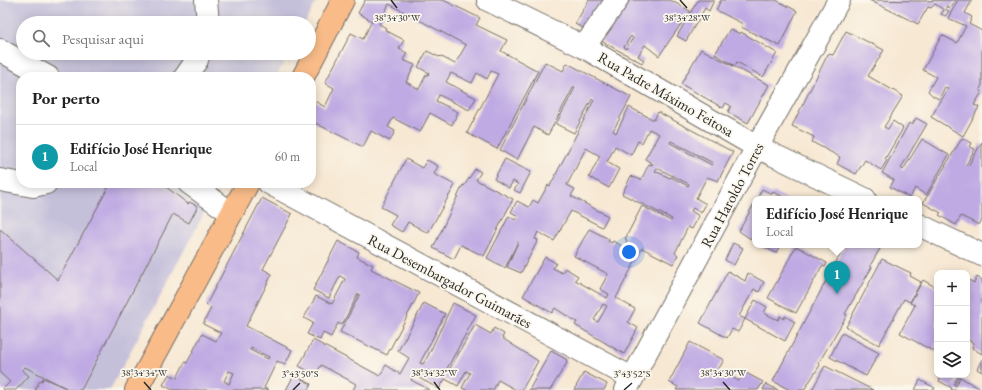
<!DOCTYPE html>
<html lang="pt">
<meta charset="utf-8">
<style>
:root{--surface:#fff;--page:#f6f6f6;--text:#222;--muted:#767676;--line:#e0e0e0;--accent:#1a73e8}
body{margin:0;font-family:"EB Garamond",serif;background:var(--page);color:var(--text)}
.controls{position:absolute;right:12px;bottom:12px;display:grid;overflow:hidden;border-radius:8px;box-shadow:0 2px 10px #0003}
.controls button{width:36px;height:36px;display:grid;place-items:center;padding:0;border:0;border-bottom:1px solid var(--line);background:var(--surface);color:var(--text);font:20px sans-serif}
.you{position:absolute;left:629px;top:252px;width:14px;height:14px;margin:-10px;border:3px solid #fff;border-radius:50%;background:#1a73e8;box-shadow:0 0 0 6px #1a73e833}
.badge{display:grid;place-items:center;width:26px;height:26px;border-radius:50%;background:var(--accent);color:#fff;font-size:13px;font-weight:700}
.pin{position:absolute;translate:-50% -33px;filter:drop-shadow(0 1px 2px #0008)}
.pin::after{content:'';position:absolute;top:21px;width:14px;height:12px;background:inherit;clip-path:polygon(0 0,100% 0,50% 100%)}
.popup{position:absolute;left:752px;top:196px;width:170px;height:52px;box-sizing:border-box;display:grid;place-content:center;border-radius:8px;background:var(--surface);filter:drop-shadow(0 1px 3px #0005);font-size:13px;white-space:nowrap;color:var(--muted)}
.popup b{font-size:15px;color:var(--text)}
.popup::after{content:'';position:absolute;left:50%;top:100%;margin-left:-8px;border:8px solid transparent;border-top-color:var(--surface)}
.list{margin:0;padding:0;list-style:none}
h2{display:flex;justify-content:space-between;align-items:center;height:52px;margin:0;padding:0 16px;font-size:17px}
h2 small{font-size:13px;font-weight:400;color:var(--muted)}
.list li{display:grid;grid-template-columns:26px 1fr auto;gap:12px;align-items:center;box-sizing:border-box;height:64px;padding:0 16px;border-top:1px solid var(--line)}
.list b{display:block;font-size:15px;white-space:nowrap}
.list p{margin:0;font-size:13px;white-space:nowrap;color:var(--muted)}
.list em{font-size:13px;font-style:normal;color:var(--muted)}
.icon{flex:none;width:22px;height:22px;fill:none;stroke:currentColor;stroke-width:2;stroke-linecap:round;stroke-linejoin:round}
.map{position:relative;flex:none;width:982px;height:390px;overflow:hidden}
.search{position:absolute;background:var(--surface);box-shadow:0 2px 10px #0003;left:16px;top:16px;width:300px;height:44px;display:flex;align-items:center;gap:10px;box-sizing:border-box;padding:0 14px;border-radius:22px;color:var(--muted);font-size:15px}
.panel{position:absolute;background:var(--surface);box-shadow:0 2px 10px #0003;left:16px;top:72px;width:300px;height:116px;border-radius:16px}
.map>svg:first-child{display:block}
</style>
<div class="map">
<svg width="982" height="390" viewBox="0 0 982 390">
<rect width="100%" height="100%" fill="#fbf7ec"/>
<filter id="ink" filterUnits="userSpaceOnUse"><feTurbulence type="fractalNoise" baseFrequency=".025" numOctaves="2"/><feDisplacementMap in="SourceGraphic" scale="8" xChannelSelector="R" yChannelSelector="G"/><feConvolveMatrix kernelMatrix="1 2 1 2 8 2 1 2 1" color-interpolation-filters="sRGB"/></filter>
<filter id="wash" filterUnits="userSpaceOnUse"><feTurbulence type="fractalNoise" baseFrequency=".012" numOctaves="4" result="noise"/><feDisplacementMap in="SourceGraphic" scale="16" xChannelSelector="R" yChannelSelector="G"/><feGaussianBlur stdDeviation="0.9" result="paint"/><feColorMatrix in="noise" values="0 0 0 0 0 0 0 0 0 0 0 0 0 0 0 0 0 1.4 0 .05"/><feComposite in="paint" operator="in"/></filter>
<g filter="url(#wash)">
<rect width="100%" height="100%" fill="#f7e8d3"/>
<path fill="#c5c0da" d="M0 0H317L305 23H23V53H289L276 77H21V183H220L110 390H3L0 387Z"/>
<g id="blocks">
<g fill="#bfaae3" fill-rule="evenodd">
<path d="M365 0H443L480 18 476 25 507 40 501 51 538 71 497 149 467 133 498 74 491 71 487 79 477 73 472 83 451 73 446 82 476 98 469 110 439 95 436 101 458 112 452 125 430 113 420 132 393 118 388 127 395 131 390 141 371 131 363 147 311 121V109L315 101 325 107 334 88 325 83 351 33 363 39 372 21 358 13ZM389 4 466 45 455 64 440 56 439 57 427 51 418 67 429 73 428 75H426L419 89 406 82 415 65 403 60 407 53 399 49 404 40 385 30 386 28 379 24Z"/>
<path d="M589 0H610L589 31 575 24Z"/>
<path d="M630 0H670L690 11 659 56 645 45 638 56 644 60 642 63 601 41ZM631 36 633 38 626 49 624 47Z"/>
<path d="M698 0H714L709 11 705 8 686 41 677 36Z"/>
<path d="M721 0H776L797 11 780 46 741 27 743 24 716 10Z"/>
<path d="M869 0 919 1 956 0 950 8 947 6 945 9 949 11 945 16 941 14 944 10 935 4 931 8 928 7 918 24Z"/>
<path d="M958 0H972L965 13 972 17 969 24 982 31V85L980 89 982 92 974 105 979 107 963 136 931 117 948 89 945 87 939 99 933 96 928 91 936 77 923 70 942 35 957 43 966 26 948 18Z"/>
<path d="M730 29 740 34 741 32 777 53 763 77 737 62 735 66 715 54Z"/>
<path d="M846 31 884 50 868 76 903 96 884 127 888 129 893 121 903 128 885 159 887 160 881 170 865 160 856 174 837 164 840 157 812 142 814 137 792 126 828 54 833 55Z"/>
<path d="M701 49 769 85 748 123 728 112 731 106 726 103 723 108 681 84Z"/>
<path d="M545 62 563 71 567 63 631 97 613 131 616 133 629 107 654 120 658 112 733 152 718 181 707 177 696 198 706 204 701 213 693 208 691 211 699 216 692 229 688 227 675 253 678 255 673 264 642 248 616 298 635 309 628 322 638 328 624 354 575 325 577 322 564 314 555 308 552 313 523 296 545 257 556 263 553 268 562 273 565 268 578 276 575 280 607 298 609 294 600 289 608 274 574 256 589 229 609 239 608 241 612 243 613 241 624 247 627 240 625 239 642 206 671 221 672 219 622 194 631 176 641 180 649 164 652 165 653 164 645 159 659 134 649 129 642 143 638 141 631 155 615 146 607 162 619 169 609 188 589 177 600 156 586 148 567 185 575 189 571 196 608 216 602 227 571 211 554 241 538 232 535 239 538 240 521 273 507 267 518 242 505 268 487 258 509 216 515 220 518 216 511 212 517 201 529 207 533 200 538 203 548 185 550 186 594 100 592 99 574 133 556 124 575 88H573L548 135 534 127 517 160 500 150ZM671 141 713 163 712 165 670 143ZM657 168 689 184 688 186 671 177 670 178 655 171ZM603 304 607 306 598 322 594 320Z"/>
<path d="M916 118 927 124 901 168 903 170 922 139 949 155 926 195 915 188 910 198 890 187 894 180 882 173 909 123 912 125Z"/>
<path d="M962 138 972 143 970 147 975 149 966 165 968 166 982 142V220L979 225 961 216 956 225 939 215 941 213 923 203Z"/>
<path d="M406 159 422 168 427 160 438 166 434 174 455 185 428 233 408 222 402 232 390 225 396 215 381 207Z"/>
<path d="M505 159 531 172 520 193 514 190 518 184 513 181 509 188 494 179Z"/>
<path d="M475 169 481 172 476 180 513 199 484 256 461 245 454 259 433 248 463 185 464 186Z"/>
<path d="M108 183H131L137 186 139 183H161L188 204 189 202 198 206 189 223 173 214 81 390H35L40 380 42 381 43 378 66 388 25 367 22 370 29 376 16 390H4L3 389 10 382 0 373V229L58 280 108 188 106 187Z"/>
<path d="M762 189 772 194 773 192 787 199H757Z"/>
<path d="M262 198 292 214 263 269 272 274 246 326 292 350 285 365 277 361 264 388 269 390H173L163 385 169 374 177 378 185 362 187 363 202 334 216 341 221 333 203 324 211 308 206 305ZM251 348 269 357 268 359 250 350ZM229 371 234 373 229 384 224 381Z"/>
<path d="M755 202V242L739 231Z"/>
<path d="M338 241 359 252 357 257 373 265 371 269 419 293 387 355 340 332 360 294H358L342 325 338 323 331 337 323 333 320 340 307 334 313 323 304 318 316 296 332 304 345 279 340 276 329 298 313 290Z"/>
<path d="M733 243 743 248 734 265 725 260Z"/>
<path d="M760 245H780L776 253Z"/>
<path d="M845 245H882L870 266 872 267 845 314 847 315 818 364 820 365 815 373 804 390H790L773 381Z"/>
<path d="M796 246 827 263 825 267 822 266 796 313 768 298Z"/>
<path d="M882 259 911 273 910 276 921 282 910 302 904 299 879 345 846 327Z"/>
<path d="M728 271 745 281 748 273 764 282 759 292 754 289 739 316 745 319 738 332 732 329 727 338 700 323Z"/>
<path d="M977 277 982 280V354L972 348 974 343 967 339V279L974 283Z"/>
<path d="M923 280 937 288V342L933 351 900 333 915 305 910 303Z"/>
<path d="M755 300 767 307 764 313 778 320 780 316 784 319 785 316 795 322 785 341 745 319Z"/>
<path d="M424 303 445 314 420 363 423 364 428 356 453 303 476 315 443 376 445 377 475 325 491 334 494 328 504 334 502 338 538 361 522 390H516L498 380 493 390H466L462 388 470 373 466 371 458 386 445 379 439 389 414 375 411 380 430 390H353L356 384 321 365 316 375 299 366 313 340 380 376 386 365 400 374 409 358 398 351Z"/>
<path d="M842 333 879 353 866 376 830 357Z"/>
<path d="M690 342 724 360 718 370 739 381 744 372 763 382 758 390H676L678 387 669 382Z"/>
<path d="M551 351 566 359 567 363 550 390H529Z"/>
<path d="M982 359V372L977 369Z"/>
<path d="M825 366 873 390H812Z"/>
<path d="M584 372 607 384 604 390H574Z"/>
<path d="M294 375 311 384 308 390H286Z"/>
<path d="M942 375H959L954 385 956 386 960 377 982 390H951L952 388 939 381Z"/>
<path d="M920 380 935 388 934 390H915Z"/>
<path d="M766 384 778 390H763Z"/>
</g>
</g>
</g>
<g filter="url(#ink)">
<use href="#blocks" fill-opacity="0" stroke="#726d66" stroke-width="1"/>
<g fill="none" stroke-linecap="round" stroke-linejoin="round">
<defs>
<g id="minor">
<path d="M206 0 208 23"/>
<path d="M488 0 584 47 757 147 865 199"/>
<path d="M584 47 617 0"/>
<path d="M0 50 48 77"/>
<path d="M185 77 197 60 199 53"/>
<path d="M0 180 33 186 46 183"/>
<path d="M189 183 231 213"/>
<path d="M269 183 632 378"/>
<path d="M919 225 982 255"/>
<path d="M626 390 757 147 839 0"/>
</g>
<g id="major">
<path d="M303 77 343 0"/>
<path d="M136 390 248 183"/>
</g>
</defs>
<use href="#minor" stroke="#726d66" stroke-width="24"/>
<use href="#major" stroke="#726d66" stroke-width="24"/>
<use href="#minor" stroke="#fff" stroke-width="22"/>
<use href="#major" stroke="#f9bc89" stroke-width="22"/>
</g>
</g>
<path fill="none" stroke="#2b2b2b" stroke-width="1.5" d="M391 0 397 8M680 0 687 8M144 382 151 390M434 382 440 390M723 382 730 390M293 390 300 383M624 390 632 383"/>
<g text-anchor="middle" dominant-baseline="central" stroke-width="3.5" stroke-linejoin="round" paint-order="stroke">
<g font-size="15" fill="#2b2b2b" stroke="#fbf7ec">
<text transform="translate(666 94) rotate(30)">Rua Padre Máximo Feitosa</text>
<text transform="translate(732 195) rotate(-62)">Rua Haroldo Torres</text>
<text transform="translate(450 281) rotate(28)">Rua Desembargador Guimarães</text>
</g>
</g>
<g font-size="10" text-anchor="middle" fill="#2b2b2b" stroke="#fbf7ec" stroke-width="3.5" stroke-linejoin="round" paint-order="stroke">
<text x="687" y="21">38°34'28"W</text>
<text x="397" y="21">38°34'30"W</text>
<text x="144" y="376">38°34'34"W</text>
<text x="434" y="376">38°34'32"W</text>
<text x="723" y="376">38°34'30"W</text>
<text x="300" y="377">3°43'50"S</text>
<text x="632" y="377">3°43'52"S</text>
</g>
</svg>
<div class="controls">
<button>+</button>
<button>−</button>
<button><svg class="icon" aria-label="layers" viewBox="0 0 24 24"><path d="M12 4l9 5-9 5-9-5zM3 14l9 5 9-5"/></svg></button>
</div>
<div class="you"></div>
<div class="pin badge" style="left:837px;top:294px;background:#0f9aa8">1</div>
<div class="popup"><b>Edifício José Henrique</b>Local</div>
<div class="search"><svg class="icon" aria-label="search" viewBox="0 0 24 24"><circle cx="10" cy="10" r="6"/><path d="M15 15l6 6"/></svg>Pesquisar aqui</div>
<section class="panel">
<h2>Por perto<small></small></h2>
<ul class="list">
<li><span class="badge" style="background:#0f9aa8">1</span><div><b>Edifício José Henrique</b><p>Local</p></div><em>60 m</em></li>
</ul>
</section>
</div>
